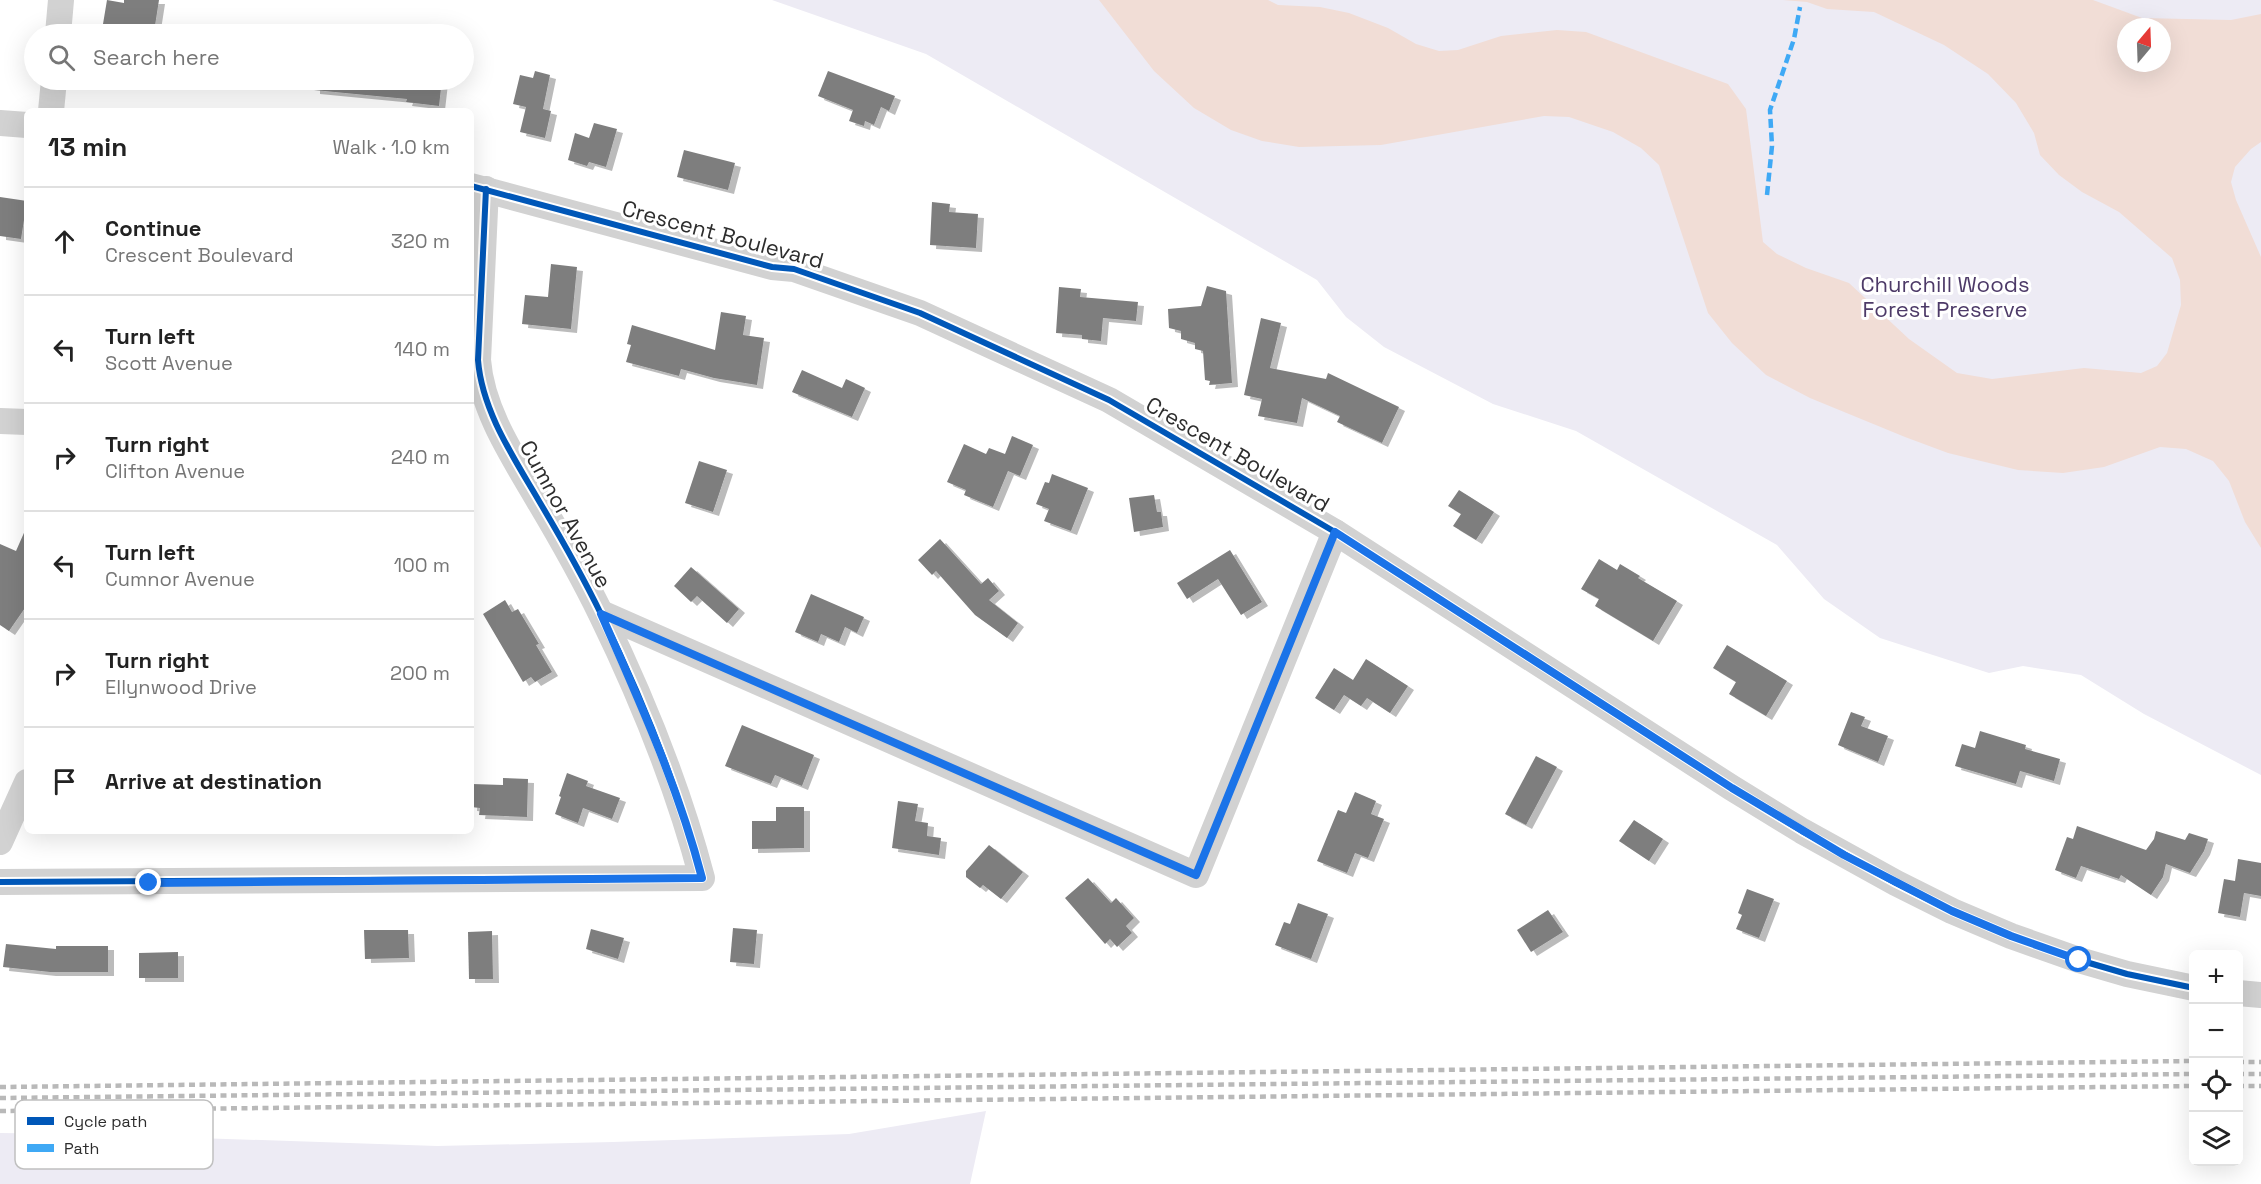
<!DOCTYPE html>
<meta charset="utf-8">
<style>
:root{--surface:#fff;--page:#f2f2f2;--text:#222;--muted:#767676;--line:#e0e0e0}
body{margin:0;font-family:"Space Grotesk",sans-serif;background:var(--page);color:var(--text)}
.controls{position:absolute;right:18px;bottom:18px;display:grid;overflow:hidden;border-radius:9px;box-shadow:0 6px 24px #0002}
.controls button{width:54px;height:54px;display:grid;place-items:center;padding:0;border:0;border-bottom:2px solid var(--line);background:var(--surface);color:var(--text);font:30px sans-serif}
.compass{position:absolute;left:2117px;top:18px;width:54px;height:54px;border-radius:50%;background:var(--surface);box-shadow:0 6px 24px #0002;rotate:19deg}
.stop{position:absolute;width:18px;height:18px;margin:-14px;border:4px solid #1a73e8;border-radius:50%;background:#fff}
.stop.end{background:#1a73e8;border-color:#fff;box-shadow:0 2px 6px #0008}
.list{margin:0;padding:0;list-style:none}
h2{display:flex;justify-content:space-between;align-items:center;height:78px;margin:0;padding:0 24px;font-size:26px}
h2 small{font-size:20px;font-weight:400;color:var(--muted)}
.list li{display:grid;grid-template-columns:39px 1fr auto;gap:18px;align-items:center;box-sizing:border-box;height:108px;padding:0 24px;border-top:2px solid var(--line)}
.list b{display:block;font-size:22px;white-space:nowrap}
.list p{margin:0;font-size:20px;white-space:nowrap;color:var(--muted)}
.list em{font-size:20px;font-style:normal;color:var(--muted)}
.icon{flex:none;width:33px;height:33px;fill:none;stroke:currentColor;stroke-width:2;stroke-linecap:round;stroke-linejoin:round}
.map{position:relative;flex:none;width:2261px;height:1184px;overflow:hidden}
.search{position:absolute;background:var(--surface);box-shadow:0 6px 24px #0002;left:24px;top:24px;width:450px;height:66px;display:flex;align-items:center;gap:15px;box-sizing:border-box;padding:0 21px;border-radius:33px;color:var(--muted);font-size:22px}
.panel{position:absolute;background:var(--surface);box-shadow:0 6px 24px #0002;left:24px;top:108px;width:450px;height:726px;border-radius:9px}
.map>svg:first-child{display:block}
</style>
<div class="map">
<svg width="2261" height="1184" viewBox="0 0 2261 1184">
<defs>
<filter id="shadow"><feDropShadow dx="6" dy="4" stdDeviation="0" flood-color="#0004"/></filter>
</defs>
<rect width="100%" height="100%" fill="#fff"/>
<g fill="#edebf4" fill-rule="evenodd">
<path d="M772 0H2261V775L2144 714 2081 675 2023 666 1989 673 1880 638 1824 599 1777 545 1576 431 1493 404 1384 347 1346 317 1317 280 926 54ZM2126 27H2162V63H2126Z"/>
<path d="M986 1111 970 1184H0V1133L79 1134 437 1146 613 1142 849 1134Z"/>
</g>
<path fill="#f1ddd6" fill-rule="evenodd" d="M1099 0H1268L1278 5 1320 7 1349 13 1388 28 1416 44 1439 51 1458 50 1501 36 1557 30 1586 32 1728 84 1746 109 1763 242 1777 254 1806 268 1849 283 1909 339 1957 373 1992 379 2084 368 2141 373 2157 366 2167 353 2181 305 2180 280 2172 258 2119 212 2082 192 2059 175 2040 155 2034 133 2016 103 1988 74 1944 45 1874 12 1827 9 1807 2 1783 0H2093L2142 18 2231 20 2261 14V142L2251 149 2235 167 2231 182 2236 200 2261 257V548L2245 522 2229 481 2213 461 2186 449 2160 447 2104 467 2063 473 2018 470 1948 453 1905 437 1810 398 1766 375 1732 343 1708 313 1659 165 1641 148 1613 132 1569 117 1544 116 1381 145 1299 147 1262 141 1231 130 1194 108 1154 71ZM2126 27H2162V63H2126Z"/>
<g fill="#7e7e7e" filter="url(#shadow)">
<path d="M107 0 124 3V0H159L154 32 103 24Z"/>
<path d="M535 71 550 75 543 109 551 111 545 138 520 132 526 107 513 104 520 75 533 78Z"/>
<path d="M828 71 895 96 889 111 881 107 874 125 865 121 864 126 849 121 853 110 818 96Z"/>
<path d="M314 80H442L439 106 406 102 407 99 314 90Z"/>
<path d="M594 123 617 129 606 167 589 162 587 166 568 160 575 133 589 138Z"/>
<path d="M684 150 735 163 728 190 677 177Z"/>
<path d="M0 197 27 201V221L24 220 21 239 0 236Z"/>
<path d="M932 202 950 204 949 212 978 214 976 248 930 245Z"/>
<path d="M551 264 577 267 571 329 522 324 525 295 548 297Z"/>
<path d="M1207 286 1226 291 1232 383 1209 385 1210 381 1205 380 1203 351 1195 349V343L1181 339V331L1169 328 1168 309 1201 306Z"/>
<path d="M1059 287 1081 289 1080 297 1138 302 1136 321 1103 318 1101 341 1082 339V335L1056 333Z"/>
<path d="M721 312 746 316 743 335 764 338 757 385 714 378 681 369 679 376 626 362 631 345 627 344 632 325 715 350Z"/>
<path d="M1261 318 1281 323 1270 368 1326 379 1328 373 1399 407 1382 443 1337 422 1340 416 1302 398 1297 423 1258 416 1262 399 1244 395Z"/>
<path d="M802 370 842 388 846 379 865 388 852 417 792 392Z"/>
<path d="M1012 436 1033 445 1020 476 1008 471 993 507 964 495 966 490 947 482 964 444 986 454 989 448 1005 454Z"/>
<path d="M699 461 727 470 713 512 685 503Z"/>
<path d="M1052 474 1088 488 1071 531 1044 521 1049 509 1036 504 1045 482 1049 483Z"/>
<path d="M1459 490 1494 512 1476 540 1453 526 1461 514 1448 506Z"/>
<path d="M1154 495 1157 512H1161L1163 527 1134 532 1129 498Z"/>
<path d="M27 526V605L9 631 0 625V544L16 551Z"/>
<path d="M940 539 981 584 988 578 999 591 989 600 1018 623 1007 638 975 615 936 571 932 575 918 560Z"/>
<path d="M1230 550 1262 602 1241 615 1218 579 1187 599 1177 583Z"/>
<path d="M1599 559 1617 570 1620 564 1640 576 1638 578 1677 601 1653 641 1595 606 1599 599 1581 589Z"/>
<path d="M691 567 739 609 727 623 697 596 691 602 674 586Z"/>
<path d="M811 594 864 617 857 633 845 627 839 642 821 634 818 642 795 632Z"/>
<path d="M505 600 512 612 518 609 539 644 536 645 552 672 535 682 531 677 523 682 483 614Z"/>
<path d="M1727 645 1787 681 1766 716 1729 694 1736 682 1713 668Z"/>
<path d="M1366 659 1408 686 1390 713 1367 698 1361 706 1344 695 1334 710 1315 698 1334 668 1353 680Z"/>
<path d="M1851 712 1865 717 1861 726 1888 736 1878 762 1838 745Z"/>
<path d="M742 725 814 755 802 786 775 775 771 784 725 766Z"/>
<path d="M1980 731 2026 745 2025 749 2060 759 2054 781 2020 771 2016 784 1955 766 1962 744 1975 748Z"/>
<path d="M1536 756 1557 767 1526 825 1505 814Z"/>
<path d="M567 773 588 781 586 786 620 798 612 819 583 808 578 823 555 814 561 797 559 796Z"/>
<path d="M503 778 528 779 527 817 479 815 480 808 471 807 472 784 503 785Z"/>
<path d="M1355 792 1376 801 1371 814 1384 819 1368 858 1355 853 1347 873 1317 861 1338 810 1346 813Z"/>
<path d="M898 801 918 804 915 821 928 823 927 836 941 838 939 855 892 848Z"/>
<path d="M776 807H804V848L752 849V821H776Z"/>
<path d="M1634 820 1663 839 1649 861 1619 841Z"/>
<path d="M2077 826 2146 850 2154 839 2156 831 2185 840 2189 833 2208 839 2204 851 2190 873 2166 864 2163 877 2151 895 2121 875 2119 879 2081 866 2076 878 2055 870 2067 837 2073 839Z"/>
<path d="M989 845 1023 872 1001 899 983 885 980 888 966 877V871Z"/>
<path d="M2238 859 2261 863V896L2244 893 2240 917 2218 913 2224 879 2235 881Z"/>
<path d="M1088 878 1111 903 1116 898 1134 918 1126 926 1132 933 1117 947 1110 939 1105 944 1065 898Z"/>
<path d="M1747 889 1774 899 1759 938 1736 929 1742 915 1738 913Z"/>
<path d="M1298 903 1328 914 1311 959 1275 945 1284 922 1290 924Z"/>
<path d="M1548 910 1563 932 1531 952 1517 930Z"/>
<path d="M733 928 757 930 754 964 730 962Z"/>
<path d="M591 929 624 938 618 959 586 949Z"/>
<path d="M364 930H408L409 958 365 959Z"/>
<path d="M492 931 493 979H469L468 932Z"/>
<path d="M6 944 56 949V946H108V972H50L3 967Z"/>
<path d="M178 952V978H139V953Z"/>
</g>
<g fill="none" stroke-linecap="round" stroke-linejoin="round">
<g stroke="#d2d2d2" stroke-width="26">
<path d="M58 34 61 0"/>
<path d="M51 111 54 80"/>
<path d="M0 123 27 125"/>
<path d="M471 186 772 267 794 269 920 313 1109 400 1335 532 1732 788 1802 831 1896 883 1952 911 2011 936 2079 960 2127 974 2194 988"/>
<path d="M0 421 27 422"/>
<path d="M601 613 1196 875 1335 532"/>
<path d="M0 842 27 782"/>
<path d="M0 882 702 878C678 787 642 698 601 614 582 575 561 538 539 501 514 458 482 411 478 360L486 189"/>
<path d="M2238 993 2261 995"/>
</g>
<g stroke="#b9b9b9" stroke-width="4.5" stroke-dasharray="6 4.5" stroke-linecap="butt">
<path d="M2238 1062H2261"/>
<path d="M2238 1074H2261"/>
<path d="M2238 1086H2261"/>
<path d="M0 1087 2194 1061"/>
<path d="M0 1098 2194 1074"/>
<path d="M0 1111 2194 1086"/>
</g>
<path stroke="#3fa9f5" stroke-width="4.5" stroke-dasharray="9 4.5" stroke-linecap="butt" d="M1767 195 1772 146 1770 110 1794 39 1800 7"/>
<defs>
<g id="cycleway">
<path d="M471 186 772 267 794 269 920 313 1109 400 1335 532 1732 788 1802 831 1896 883 1952 911 2011 936 2079 960 2127 974 2194 988"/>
<path d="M0 882 702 878C678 787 642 698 601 614 582 575 561 538 539 501 514 458 482 411 478 360L486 189"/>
</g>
</defs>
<use href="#cycleway" stroke="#fff" stroke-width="10"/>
<use href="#cycleway" stroke="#0057b8" stroke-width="6"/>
</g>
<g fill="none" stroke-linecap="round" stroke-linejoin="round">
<path stroke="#1a73e8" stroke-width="8" d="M149 883 702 878C678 786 639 700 601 614L1196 875 1335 532 1732 788 1844 855 1952 911 2011 936 2079 960"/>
</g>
<g text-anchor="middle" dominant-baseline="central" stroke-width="6" stroke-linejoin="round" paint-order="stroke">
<g font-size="22" fill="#2d2d2d" stroke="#fff">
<text transform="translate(723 234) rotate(15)">Crescent Boulevard</text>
<text transform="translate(1238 454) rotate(30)">Crescent Boulevard</text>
<text transform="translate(566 514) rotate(61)">Cumnor Avenue</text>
</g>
<g font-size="22" fill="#4d3a68" stroke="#fff">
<text x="1945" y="284">Churchill Woods<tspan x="1945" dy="25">Forest Preserve</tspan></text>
</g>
</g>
<rect x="15" y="1100" width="198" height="69" rx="9" fill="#fff" stroke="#c0c0c0" stroke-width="1.5"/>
<rect x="27" y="1117" width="27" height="8" fill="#0057b8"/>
<rect x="27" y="1144" width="27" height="8" fill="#3fa9f5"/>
<g font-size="16" fill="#2d2d2d">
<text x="64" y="1127">Cycle path</text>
<text x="64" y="1154">Path</text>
</g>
</svg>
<div class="controls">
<button>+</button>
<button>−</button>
<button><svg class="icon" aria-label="locate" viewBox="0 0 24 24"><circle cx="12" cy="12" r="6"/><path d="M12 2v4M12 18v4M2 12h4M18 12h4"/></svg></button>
<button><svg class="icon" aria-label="layers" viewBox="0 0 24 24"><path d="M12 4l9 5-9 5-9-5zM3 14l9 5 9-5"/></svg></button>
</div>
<svg class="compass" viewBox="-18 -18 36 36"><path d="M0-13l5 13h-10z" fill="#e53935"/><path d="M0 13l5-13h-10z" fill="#767676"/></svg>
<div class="stop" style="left:2079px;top:960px"></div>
<div class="stop end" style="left:149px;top:883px"></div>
<div class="search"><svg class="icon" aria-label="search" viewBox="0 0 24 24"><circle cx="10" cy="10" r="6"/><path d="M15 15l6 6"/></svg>Search here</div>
<section class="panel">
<h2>13 min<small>Walk · 1.0 km</small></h2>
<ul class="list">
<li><svg class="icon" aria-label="ahead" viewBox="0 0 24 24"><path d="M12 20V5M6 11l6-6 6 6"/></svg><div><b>Continue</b><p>Crescent Boulevard</p></div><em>320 m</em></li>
<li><svg class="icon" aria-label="left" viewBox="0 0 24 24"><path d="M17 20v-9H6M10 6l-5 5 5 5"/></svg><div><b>Turn left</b><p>Scott Avenue</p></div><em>140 m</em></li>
<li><svg class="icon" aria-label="right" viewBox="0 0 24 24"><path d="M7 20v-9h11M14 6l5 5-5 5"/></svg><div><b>Turn right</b><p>Clifton Avenue</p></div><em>240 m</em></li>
<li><svg class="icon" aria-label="left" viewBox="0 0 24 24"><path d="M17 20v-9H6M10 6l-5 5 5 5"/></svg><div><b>Turn left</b><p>Cumnor Avenue</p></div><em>100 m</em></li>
<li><svg class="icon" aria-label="right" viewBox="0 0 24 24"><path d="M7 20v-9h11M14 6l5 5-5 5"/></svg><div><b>Turn right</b><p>Ellynwood Drive</p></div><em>200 m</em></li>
<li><svg class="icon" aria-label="arrive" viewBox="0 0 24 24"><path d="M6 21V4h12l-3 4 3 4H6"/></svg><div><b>Arrive at destination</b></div></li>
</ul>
</section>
</div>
